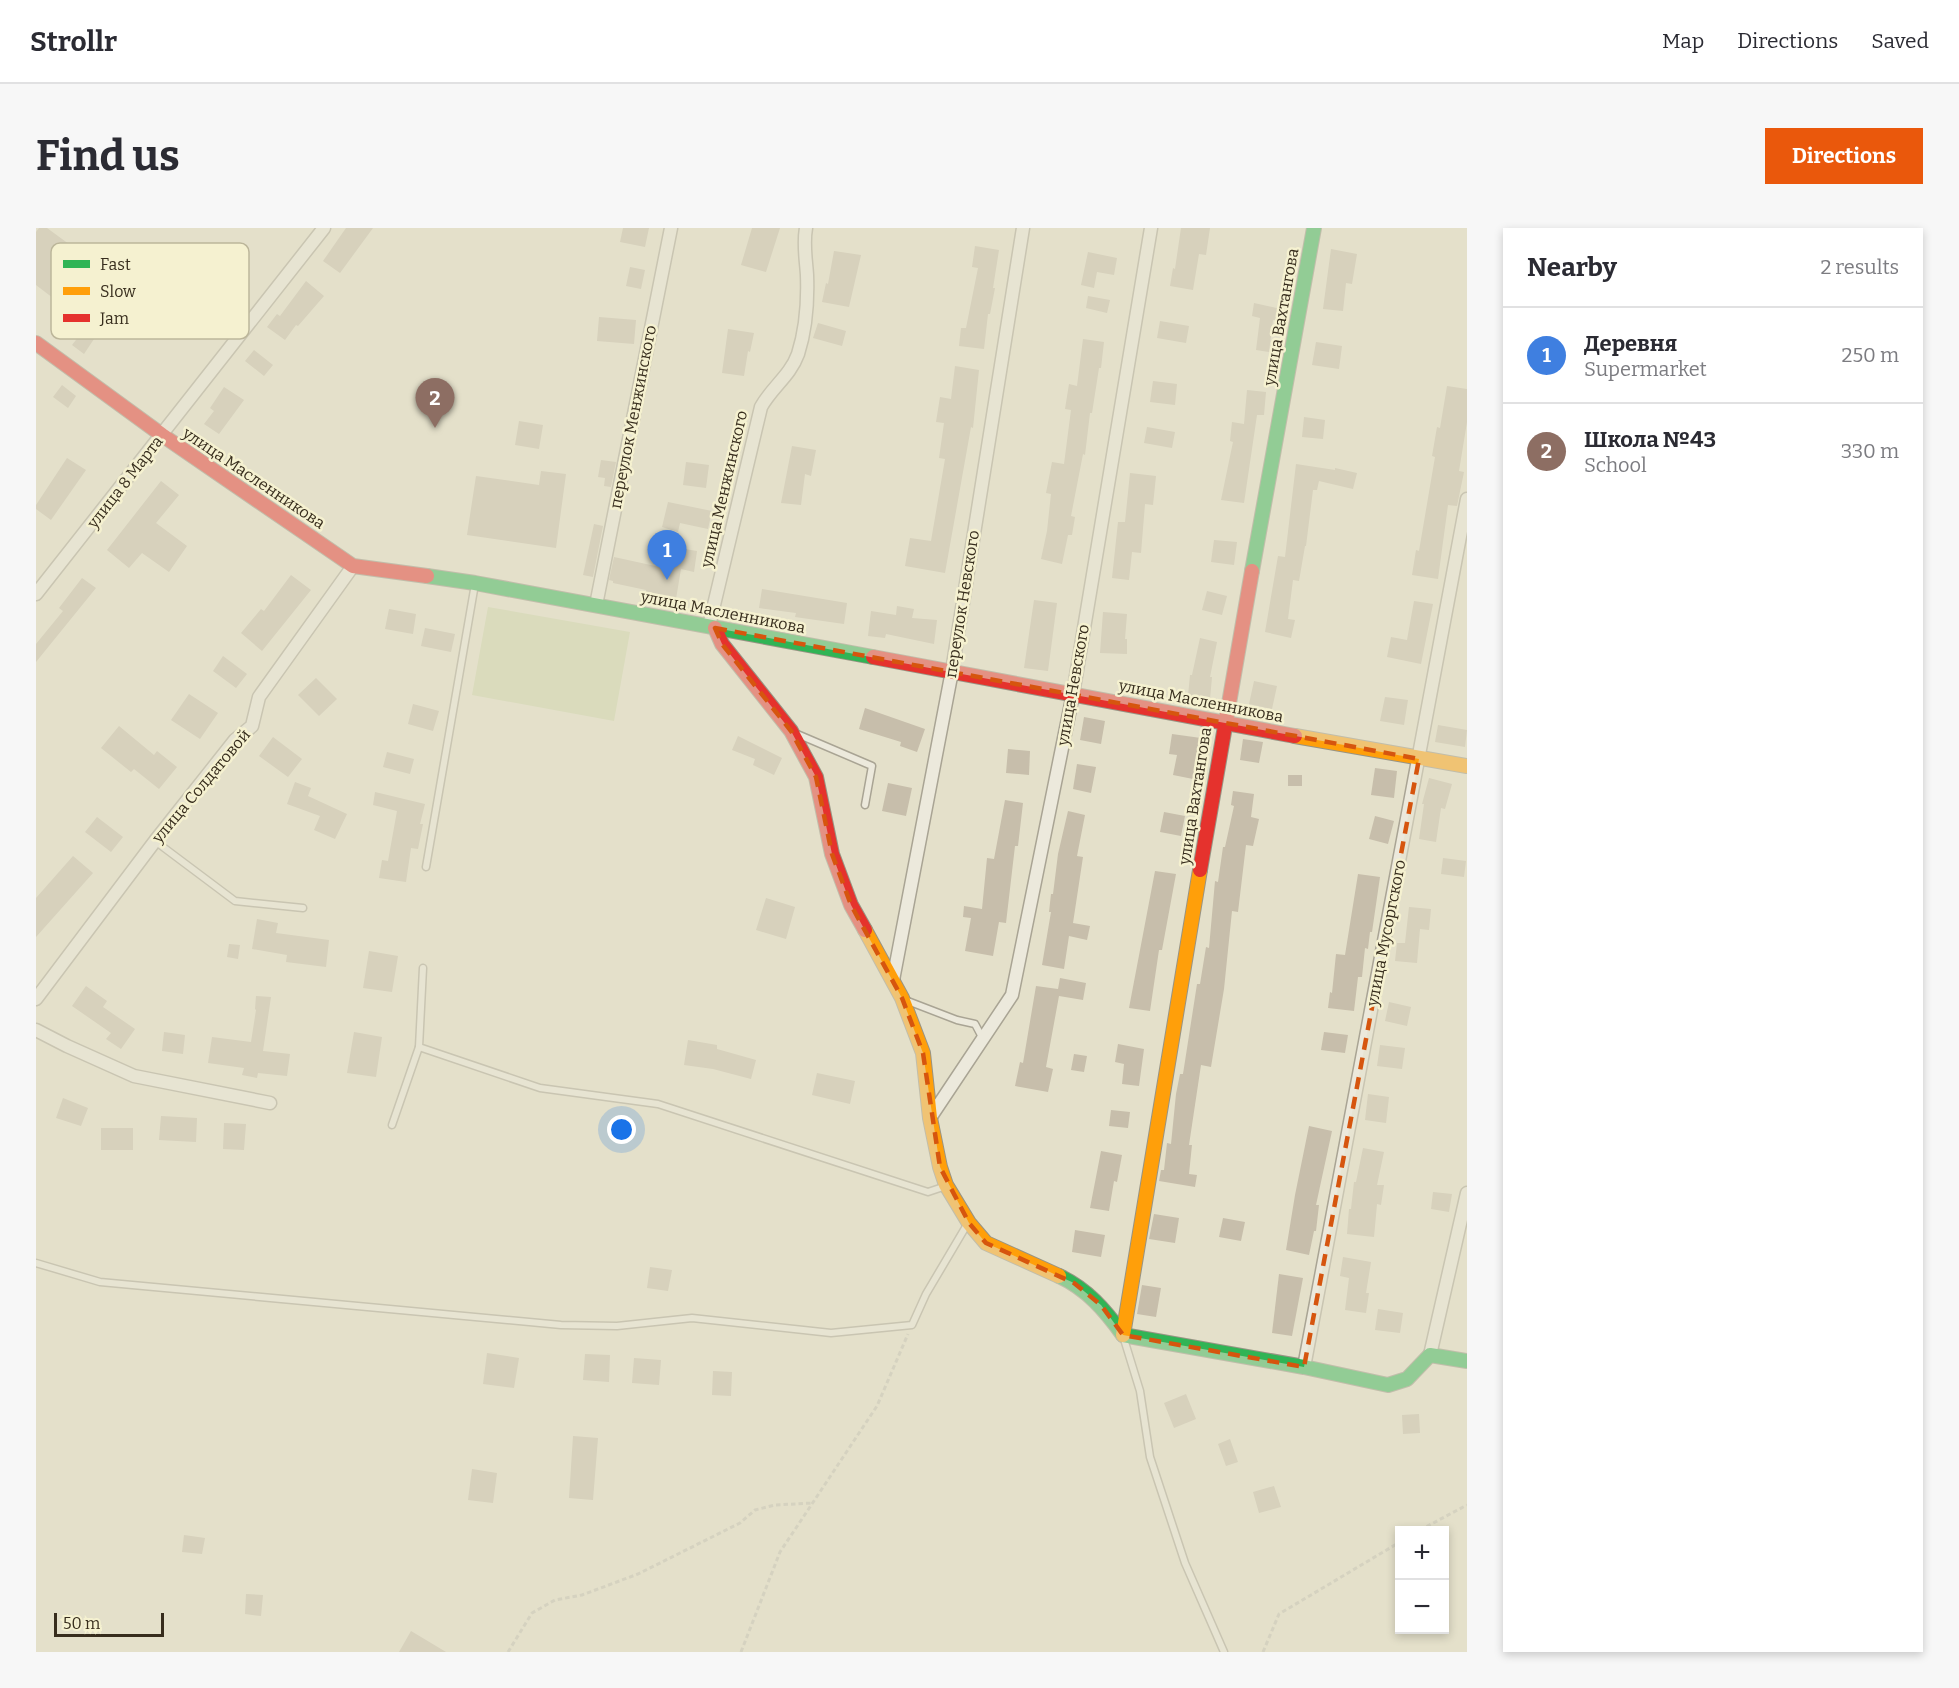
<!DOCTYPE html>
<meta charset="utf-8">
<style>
:root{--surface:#fff;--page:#f7f7f7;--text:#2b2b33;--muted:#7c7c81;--line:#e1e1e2;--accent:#ea580c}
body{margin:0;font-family:Bitter,serif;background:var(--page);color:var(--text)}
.controls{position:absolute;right:18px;bottom:18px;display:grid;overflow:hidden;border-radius:0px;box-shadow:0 3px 9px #0003}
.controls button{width:54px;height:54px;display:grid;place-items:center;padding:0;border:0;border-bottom:2px solid var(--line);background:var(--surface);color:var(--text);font:30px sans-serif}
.scale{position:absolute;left:18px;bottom:15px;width:110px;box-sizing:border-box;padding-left:6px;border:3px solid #372d1d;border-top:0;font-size:16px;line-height:21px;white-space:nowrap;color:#372d1d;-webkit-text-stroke:4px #f5f1d0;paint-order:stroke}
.you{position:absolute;left:586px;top:902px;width:21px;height:21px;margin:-15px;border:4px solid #fff;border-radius:50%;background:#1a73e8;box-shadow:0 0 0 9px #1a73e833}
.badge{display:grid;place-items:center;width:39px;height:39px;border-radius:50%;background:var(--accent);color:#fff;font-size:20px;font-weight:700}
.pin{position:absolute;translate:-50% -50px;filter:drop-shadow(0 2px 3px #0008)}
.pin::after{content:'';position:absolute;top:32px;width:21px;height:18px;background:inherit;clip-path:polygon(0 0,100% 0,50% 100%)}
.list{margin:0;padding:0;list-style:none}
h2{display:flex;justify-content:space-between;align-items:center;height:78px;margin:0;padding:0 24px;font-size:26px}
h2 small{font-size:20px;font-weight:400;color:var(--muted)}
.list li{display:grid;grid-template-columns:39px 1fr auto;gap:18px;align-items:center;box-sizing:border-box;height:96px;padding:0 24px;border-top:2px solid var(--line)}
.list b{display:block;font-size:22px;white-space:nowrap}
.list p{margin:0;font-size:20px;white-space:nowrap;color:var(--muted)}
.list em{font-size:20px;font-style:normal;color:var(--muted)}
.map{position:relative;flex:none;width:1431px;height:1424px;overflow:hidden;border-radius:0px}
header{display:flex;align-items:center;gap:36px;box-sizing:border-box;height:84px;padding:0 30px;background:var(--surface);border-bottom:2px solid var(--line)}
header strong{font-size:28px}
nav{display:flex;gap:33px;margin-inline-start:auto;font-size:21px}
.intro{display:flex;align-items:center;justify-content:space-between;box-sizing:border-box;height:144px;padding:0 36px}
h1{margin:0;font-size:42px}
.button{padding:15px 27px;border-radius:0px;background:var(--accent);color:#fff;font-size:21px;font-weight:700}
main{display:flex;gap:36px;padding:0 36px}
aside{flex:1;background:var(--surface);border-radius:0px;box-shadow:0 3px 9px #0003}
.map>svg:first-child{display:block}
</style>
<header>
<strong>Strollr</strong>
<nav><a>Map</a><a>Directions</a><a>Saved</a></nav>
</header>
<div class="intro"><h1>Find us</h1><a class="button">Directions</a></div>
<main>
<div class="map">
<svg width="1431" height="1424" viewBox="0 0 1431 1424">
<rect width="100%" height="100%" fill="#e4e0ca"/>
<path fill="#ced5ac" d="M452 379 594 404 578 493 436 467Z"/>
<g fill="#c7beab">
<path d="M3 0H11L37 19 20 42 32 50 17 70 0 57V4Z"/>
<path d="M310 0H337L304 45 287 33Z"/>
<path d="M587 0H613L609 19 584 14Z"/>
<path d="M716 0H744L730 44 705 37Z"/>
<path d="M1145 0H1174L1170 27 1163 26 1157 62 1134 58 1137 40 1139 41Z"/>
<path d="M939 18 963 22 957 60H959L954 86H952L948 121 923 118 925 100H930L942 40 936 39Z"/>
<path d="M1295 21 1321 26 1316 56 1310 55 1307 83 1287 81Z"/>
<path d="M798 23 825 27 813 79 786 74 790 55 792 56Z"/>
<path d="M1052 24 1081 30 1078 47 1061 44 1058 60 1045 57Z"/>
<path d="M594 39 609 42 605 61 590 58Z"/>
<path d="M270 53 288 68 262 98 260 97 249 112 231 99 241 86 244 88Z"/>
<path d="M1052 68 1074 72 1071 85 1050 80Z"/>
<path d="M1218 75 1245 81 1243 93 1237 92 1233 124 1220 122 1224 90 1216 88Z"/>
<path d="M563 89 600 92 598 116 561 113Z"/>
<path d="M1124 93 1153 98 1150 115 1121 110Z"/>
<path d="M782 95 810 103 806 118 777 110Z"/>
<path d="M692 101 718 105 714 124 712 123 708 148 686 145Z"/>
<path d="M47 103 58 111 48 126 36 117Z"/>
<path d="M1047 111 1068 114 1065 140H1063L1056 185H1054L1049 227 1047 226 1035 288 1039 289 1036 307H1032L1026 336 1005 331 1011 303 1015 266 1010 265 1016 234 1028 236 1035 182 1029 181 1033 156 1041 158Z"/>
<path d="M1280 114 1306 118 1303 141 1276 137Z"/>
<path d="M218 122 237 137 228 148 209 133Z"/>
<path d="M919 138 943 142 937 200 935 199 909 345 869 338 874 310 895 313 909 231 903 230 908 195 900 194 904 169 915 171Z"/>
<path d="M1117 153 1141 156 1139 177 1114 174Z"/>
<path d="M26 157 40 168 32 180 17 169Z"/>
<path d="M1411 158 1431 161V194L1423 243 1428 244 1421 278 1412 277 1402 351 1376 347 1380 322 1383 323 1399 229 1396 228 1401 199 1404 200Z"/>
<path d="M188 159 208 172 183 206 168 196 178 183 174 180Z"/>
<path d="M1211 162 1230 164 1228 187H1221L1208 275 1185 272 1197 214 1194 213 1196 194 1208 196Z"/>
<path d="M1268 189 1289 192 1287 211 1266 209Z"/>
<path d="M483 193 507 197 503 221 479 217Z"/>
<path d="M1111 199 1139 204 1136 220 1108 215Z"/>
<path d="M756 218 780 222 775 248 769 246 765 277 745 275Z"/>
<path d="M31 230 50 242 15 292 0 281V277Z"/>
<path d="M565 232 580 234 575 259 568 258 569 250 562 249Z"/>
<path d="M650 234 673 237 670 260 647 257Z"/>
<path d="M1260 236 1299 242V240L1321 245 1317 261 1283 253 1281 262H1277L1270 318H1269L1263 353 1257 352 1252 391 1259 392 1255 410 1229 404 1242 328 1249 329Z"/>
<path d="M505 243 530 246 520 320 431 307 440 248 503 257Z"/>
<path d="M1094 245 1120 248 1117 277 1109 276 1105 325 1096 324 1093 352 1076 350 1082 294H1089Z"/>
<path d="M125 253 143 267 120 295 151 318 133 344 106 325 93 340 71 322Z"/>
<path d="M632 274 676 283 672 301 644 295 642 304 626 299Z"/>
<path d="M558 296 567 298 557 349 547 347Z"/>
<path d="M1178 312 1201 314 1198 337 1175 334Z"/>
<path d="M636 319 661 323 658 344 645 341 640 371 610 365V362L577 355V353L573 352 578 329 633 341Z"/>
<path d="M255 347 275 362 226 423 205 405 225 381 228 383Z"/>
<path d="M46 350 60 360 0 434V416L27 383 23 380Z"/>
<path d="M726 361 811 375 808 396 759 389 760 385 723 380Z"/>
<path d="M1171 363 1191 368 1186 387 1166 382Z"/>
<path d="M998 372 1021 375 1012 443 988 440Z"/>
<path d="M1378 373 1397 376 1385 436 1351 429 1355 409 1371 412Z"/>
<path d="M861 378 878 381 876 390 901 392 898 416 850 406 849 410 832 408 835 383 860 387Z"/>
<path d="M353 381 380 386 377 406 349 401Z"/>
<path d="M1067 384 1091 386 1089 411H1091V426L1064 425Z"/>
<path d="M389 400 419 406 415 424 385 418Z"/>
<path d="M1164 410 1181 414 1174 449H1176L1174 471 1152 468 1154 447H1156Z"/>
<path d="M187 428 211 446 200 460 177 443Z"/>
<path d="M280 450 301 471 283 488 262 467Z"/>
<path d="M1218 453 1241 458 1236 481 1213 476Z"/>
<path d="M153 466 182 485 164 511 135 492Z"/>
<path d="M1349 469 1372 472 1368 497 1344 493Z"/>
<path d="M377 476 403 483 397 503 372 496Z"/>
<path d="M829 480 889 501 881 524 864 518 865 514 823 501Z"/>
<path d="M1048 489 1069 493 1065 516 1044 512Z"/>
<path d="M1402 497 1431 502 1429 519 1399 514Z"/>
<path d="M83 498 118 527 121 523 141 539 123 561 98 541 95 544 65 520Z"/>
<path d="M1136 506 1165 510 1157 551 1137 547 1141 527 1133 526Z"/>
<path d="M702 508 746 530 738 547 717 537 719 531 696 522Z"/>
<path d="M237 509 266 531 252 549 223 528Z"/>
<path d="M1207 511 1227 514 1223 535 1204 532Z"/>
<path d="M972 521 994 523 993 547 970 545Z"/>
<path d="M351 524 378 531 374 546 347 539Z"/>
<path d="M1041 536 1060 539 1055 565 1037 561Z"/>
<path d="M1339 540 1361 543 1358 570 1335 567Z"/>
<rect x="1252" y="547" width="14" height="11"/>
<path d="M1393 550 1416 556 1409 581 1405 580 1400 614 1383 611 1388 576H1386Z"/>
<path d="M259 554 275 560 272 568 311 586 299 611 278 602 284 588 251 576Z"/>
<path d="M852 555 876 560 870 588 846 583Z"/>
<path d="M1197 563 1218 566 1215 589 1223 591 1217 618 1210 617 1202 684 1196 683 1188 761 1175 839 1165 837 1153 917H1156L1153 946 1161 947 1159 959 1123 953 1125 942H1128L1131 915 1135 916 1140 866 1144 846H1147L1161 756H1164L1170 719 1173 720 1179 653 1182 654 1187 619H1189L1198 578 1195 577Z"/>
<path d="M339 564 389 576 384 596H387L382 621 375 620 370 654 343 650 346 632 352 633 361 583 337 577Z"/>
<path d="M969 572 987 575 982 618H979L970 695 963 694 957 728 929 723 935 690 927 689 928 678 946 681 951 630 958 631Z"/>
<path d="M1032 583 1049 587 1041 628 1047 629 1037 695 1054 698 1051 712 1033 708 1028 741 1006 737 1015 684H1013L1015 666H1017L1022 626Z"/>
<path d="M1128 584 1149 588 1145 608 1124 604Z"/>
<path d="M1339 588 1358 593 1352 616 1333 611Z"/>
<path d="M61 589 87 609 75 624 49 604Z"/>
<path d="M37 628 57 645 0 709V670Z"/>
<path d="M1407 630 1430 633 1428 649 1405 646Z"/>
<path d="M1119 643 1140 646 1126 722H1123L1114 783 1093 780Z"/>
<path d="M1322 646 1344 649 1336 704H1334L1332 721 1329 720 1326 749H1322L1318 783 1292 780 1294 764 1296 765 1300 726 1309 727Z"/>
<path d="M730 670 759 679 750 711 720 702Z"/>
<path d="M1373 679 1395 681 1393 702 1384 701 1381 735 1359 733 1361 715H1369Z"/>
<path d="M221 691 242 695 240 705 293 712 290 739 250 734 251 727 216 721Z"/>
<path d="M193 716 204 717 202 731 191 729Z"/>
<path d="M333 723 362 728 356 764 327 760Z"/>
<path d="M1024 750 1050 755 1047 772 1023 768 1010 839 1017 841 1012 864 979 858 984 834 987 835 1000 758 1022 761Z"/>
<path d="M50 758 71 773 67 779 99 801 85 821 70 811 75 805 36 778Z"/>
<path d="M220 768 235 769 227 823 254 826 251 848 222 845 221 850 206 847 208 840 172 835 176 809 215 814 220 782 219 781Z"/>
<path d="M1353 774 1375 779 1371 798 1349 793Z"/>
<path d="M128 804 149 807 147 826 126 823Z"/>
<path d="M318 804 346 809 340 849 311 845Z"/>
<path d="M1288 804 1312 807 1309 825 1285 822Z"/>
<path d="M652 812 681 817V821L720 832 715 851 677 841 648 837Z"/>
<path d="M1082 816 1108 821 1103 858 1086 856 1088 836 1079 834Z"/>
<path d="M1344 817 1369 820 1366 841 1341 838Z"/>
<path d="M1038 826 1051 828 1048 844 1035 842Z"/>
<path d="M781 845 819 853 814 876 776 867Z"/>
<path d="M1332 866 1353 869 1350 895 1329 892Z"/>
<path d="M27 870 52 880 45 898 20 890Z"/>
<path d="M1075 882 1094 884 1092 900 1073 898Z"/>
<path d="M125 888 161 890 160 914 123 912Z"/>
<path d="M188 895 210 896 208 922 187 921Z"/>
<path d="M1273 898 1296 903 1280 977H1283L1280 1003H1278L1273 1027 1250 1022 1259 967Z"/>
<rect x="65" y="900" width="32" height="22"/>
<path d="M1327 920 1348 924 1341 957H1348L1345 977 1341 976 1338 1009 1311 1006 1313 981H1315L1318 954H1320Z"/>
<path d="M1065 923 1086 927 1081 954 1078 953 1073 983 1054 980Z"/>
<path d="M1397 964 1416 966 1413 984 1395 981Z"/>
<path d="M1118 986 1143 990 1139 1015 1113 1011Z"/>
<path d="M1187 990 1209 994 1205 1013 1183 1009Z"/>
<path d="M1039 1002 1069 1007 1065 1029 1036 1024Z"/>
<path d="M1307 1029 1335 1034 1330 1065H1333L1330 1085 1309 1082 1313 1050 1304 1048Z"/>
<path d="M614 1039 636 1042 632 1063 611 1060Z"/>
<path d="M1243 1046 1267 1050 1256 1108 1236 1105Z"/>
<path d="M1106 1057 1125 1060 1120 1089 1101 1086Z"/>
<path d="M1342 1081 1367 1085 1364 1105 1339 1102Z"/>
<path d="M451 1125 483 1130 478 1160 447 1156Z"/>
<path d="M549 1126 574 1127 573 1154 547 1152Z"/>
<path d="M598 1130 625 1132 623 1157 596 1155Z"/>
<path d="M677 1143 696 1144 695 1168 676 1167Z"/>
<path d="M1150 1166 1160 1191 1138 1200 1128 1175Z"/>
<path d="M1383 1186 1384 1205 1367 1206 1366 1187Z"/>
<path d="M537 1208 562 1210 557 1272 533 1270Z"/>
<path d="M1194 1211 1202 1234 1190 1238 1182 1216Z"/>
<path d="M436 1241 461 1245 457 1275 432 1272Z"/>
<path d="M1238 1258 1245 1279 1223 1285 1217 1264Z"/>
<path d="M148 1307 169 1310 166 1326 146 1324Z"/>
<path d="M210 1366 227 1367 225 1388 209 1386Z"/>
<path d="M375 1403 410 1424H363Z"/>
</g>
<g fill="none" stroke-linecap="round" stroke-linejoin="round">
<defs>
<g id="lane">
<path d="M761 506 836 538 829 577"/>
<path d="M119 613 199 673 267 680"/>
<path d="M390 639 439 356"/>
<path d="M387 740 383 819 504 860 622 876 892 964 910 958"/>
<path d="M869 772 921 792 939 796 947 811"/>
<path d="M356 897 383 819"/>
<path d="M0 1035 64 1054 525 1097 581 1098 656 1090 795 1105 876 1097 890 1066 932 995"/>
<path d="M1088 1111 1104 1163 1114 1229 1149 1335 1188 1424"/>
</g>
<g id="street">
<path d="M0 366 288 0"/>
<path d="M560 377 635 0"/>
<path d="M673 398 725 179C736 159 754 148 762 126 770 101 772 73 771 47 770 31 767 16 770 0"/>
<path d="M857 752 916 443 987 0"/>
<path d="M0 771 119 613 199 512 216 498 223 469 317 338"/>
<path d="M0 802 31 818 98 848 234 875"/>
<path d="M894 890 976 767 1037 466 1115 0"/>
<path d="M1394 1127 1431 965"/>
<path d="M1268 1139 1431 271"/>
</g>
<g id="fast">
<path d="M1216 343 1278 0"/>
<path d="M391 348 439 355 837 429"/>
<path d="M1023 1048C1051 1061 1069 1082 1087 1107L1268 1139 1352 1157 1371 1151 1394 1127 1431 1133"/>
</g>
<g id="slow">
<path d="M1259 508 1431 538"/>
<path d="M829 702 866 770 887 825 894 890 904 939 910 957 933 995 950 1015 1023 1048"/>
<path d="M1087 1107 1164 642"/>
</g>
<g id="jam">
<path d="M0 115 126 207 317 338 391 348"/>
<path d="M679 400 686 416 755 503 780 549 796 626 815 677 829 702"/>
<path d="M837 429 1259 508"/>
<path d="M1164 642 1216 343"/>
</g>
</defs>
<use href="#lane" stroke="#a9a494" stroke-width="9"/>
<use href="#street" stroke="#a9a494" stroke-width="15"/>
<use href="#fast" stroke="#989484" stroke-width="16"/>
<use href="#slow" stroke="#989484" stroke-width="16"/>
<use href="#jam" stroke="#989484" stroke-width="16"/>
<g stroke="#c4c1b3" stroke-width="3" stroke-dasharray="4.5 3" stroke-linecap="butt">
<path d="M1384 1302 1431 1277"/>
<path d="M472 1424 496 1385 519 1372 546 1367 602 1346 704 1295 719 1282 739 1277 777 1275"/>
<path d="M705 1424 744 1324 841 1178 872 1106"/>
<path d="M1227 1424 1243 1386 1364 1314"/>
</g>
<use href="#lane" stroke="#ece9dc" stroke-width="6"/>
<use href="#street" stroke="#ece9dc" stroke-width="12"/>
<use href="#fast" stroke="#30b455" stroke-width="14"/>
<use href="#slow" stroke="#ff9f0a" stroke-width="14"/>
<use href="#jam" stroke="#e5322d" stroke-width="14"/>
</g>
<path d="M0 0H1431V1424H0ZM679 400 1383 531 1268 1139 1087 1107 1065 1077 1038 1055 950 1015 933 995 904 939 887 825 866 770 815 677 796 626 780 549 755 503 686 416Z" fill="#e4e0ca" fill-opacity=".55" fill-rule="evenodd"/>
<path fill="none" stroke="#d6550e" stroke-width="4.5" stroke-dasharray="12 8" stroke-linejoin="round" d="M679 400 1383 531 1268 1139 1087 1107 1065 1077 1038 1055 950 1015 933 995 904 939 887 825 866 770 815 677 796 626 780 549 755 503 686 416Z"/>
<g text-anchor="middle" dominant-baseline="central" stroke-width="5" stroke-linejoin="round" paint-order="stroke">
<g font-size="16" fill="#372d1d" stroke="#f5f1d0">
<text transform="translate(1245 89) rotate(-80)">улица Вахтангова</text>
<text transform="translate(597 189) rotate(-79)">переулок Менжинского</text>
<text transform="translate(218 250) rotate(34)">улица Масленникова</text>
<text transform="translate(89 254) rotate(-52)">улица 8 Марта</text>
<text transform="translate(688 261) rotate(-77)">улица Менжинского</text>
<text transform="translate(926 376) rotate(-81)">переулок Невского</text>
<text transform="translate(687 384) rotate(11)">улица Масленникова</text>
<text transform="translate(1037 457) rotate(-80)">улица Невского</text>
<text transform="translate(1165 473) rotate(11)">улица Масленникова</text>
<text transform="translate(165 558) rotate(-50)">улица Солдатовой</text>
<text transform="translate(1159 568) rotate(-81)">улица Вахтангова</text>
<text transform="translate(1350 705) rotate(-79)">улица Мусоргского</text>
</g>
</g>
<rect x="15" y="15" width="198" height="96" rx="9" fill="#f5f1d0" stroke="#bcb69a" stroke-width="1.5"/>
<rect x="27" y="32" width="27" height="8" fill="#30b455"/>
<rect x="27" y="59" width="27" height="8" fill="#ff9f0a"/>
<rect x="27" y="86" width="27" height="8" fill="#e5322d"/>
<g font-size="16" fill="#372d1d">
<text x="64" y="42">Fast</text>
<text x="64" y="69">Slow</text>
<text x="64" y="96">Jam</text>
</g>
</svg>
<div class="controls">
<button>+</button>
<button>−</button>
</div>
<div class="scale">50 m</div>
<div class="you"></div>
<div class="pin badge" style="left:631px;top:352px;background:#3f7fe0">1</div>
<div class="pin badge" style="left:399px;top:200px;background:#8d6e63">2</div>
</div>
<aside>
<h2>Nearby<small>2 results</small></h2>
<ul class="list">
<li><span class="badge" style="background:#3f7fe0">1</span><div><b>Деревня</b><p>Supermarket</p></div><em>250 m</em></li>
<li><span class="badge" style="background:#8d6e63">2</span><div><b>Школа №43</b><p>School</p></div><em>330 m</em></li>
</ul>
</aside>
</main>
